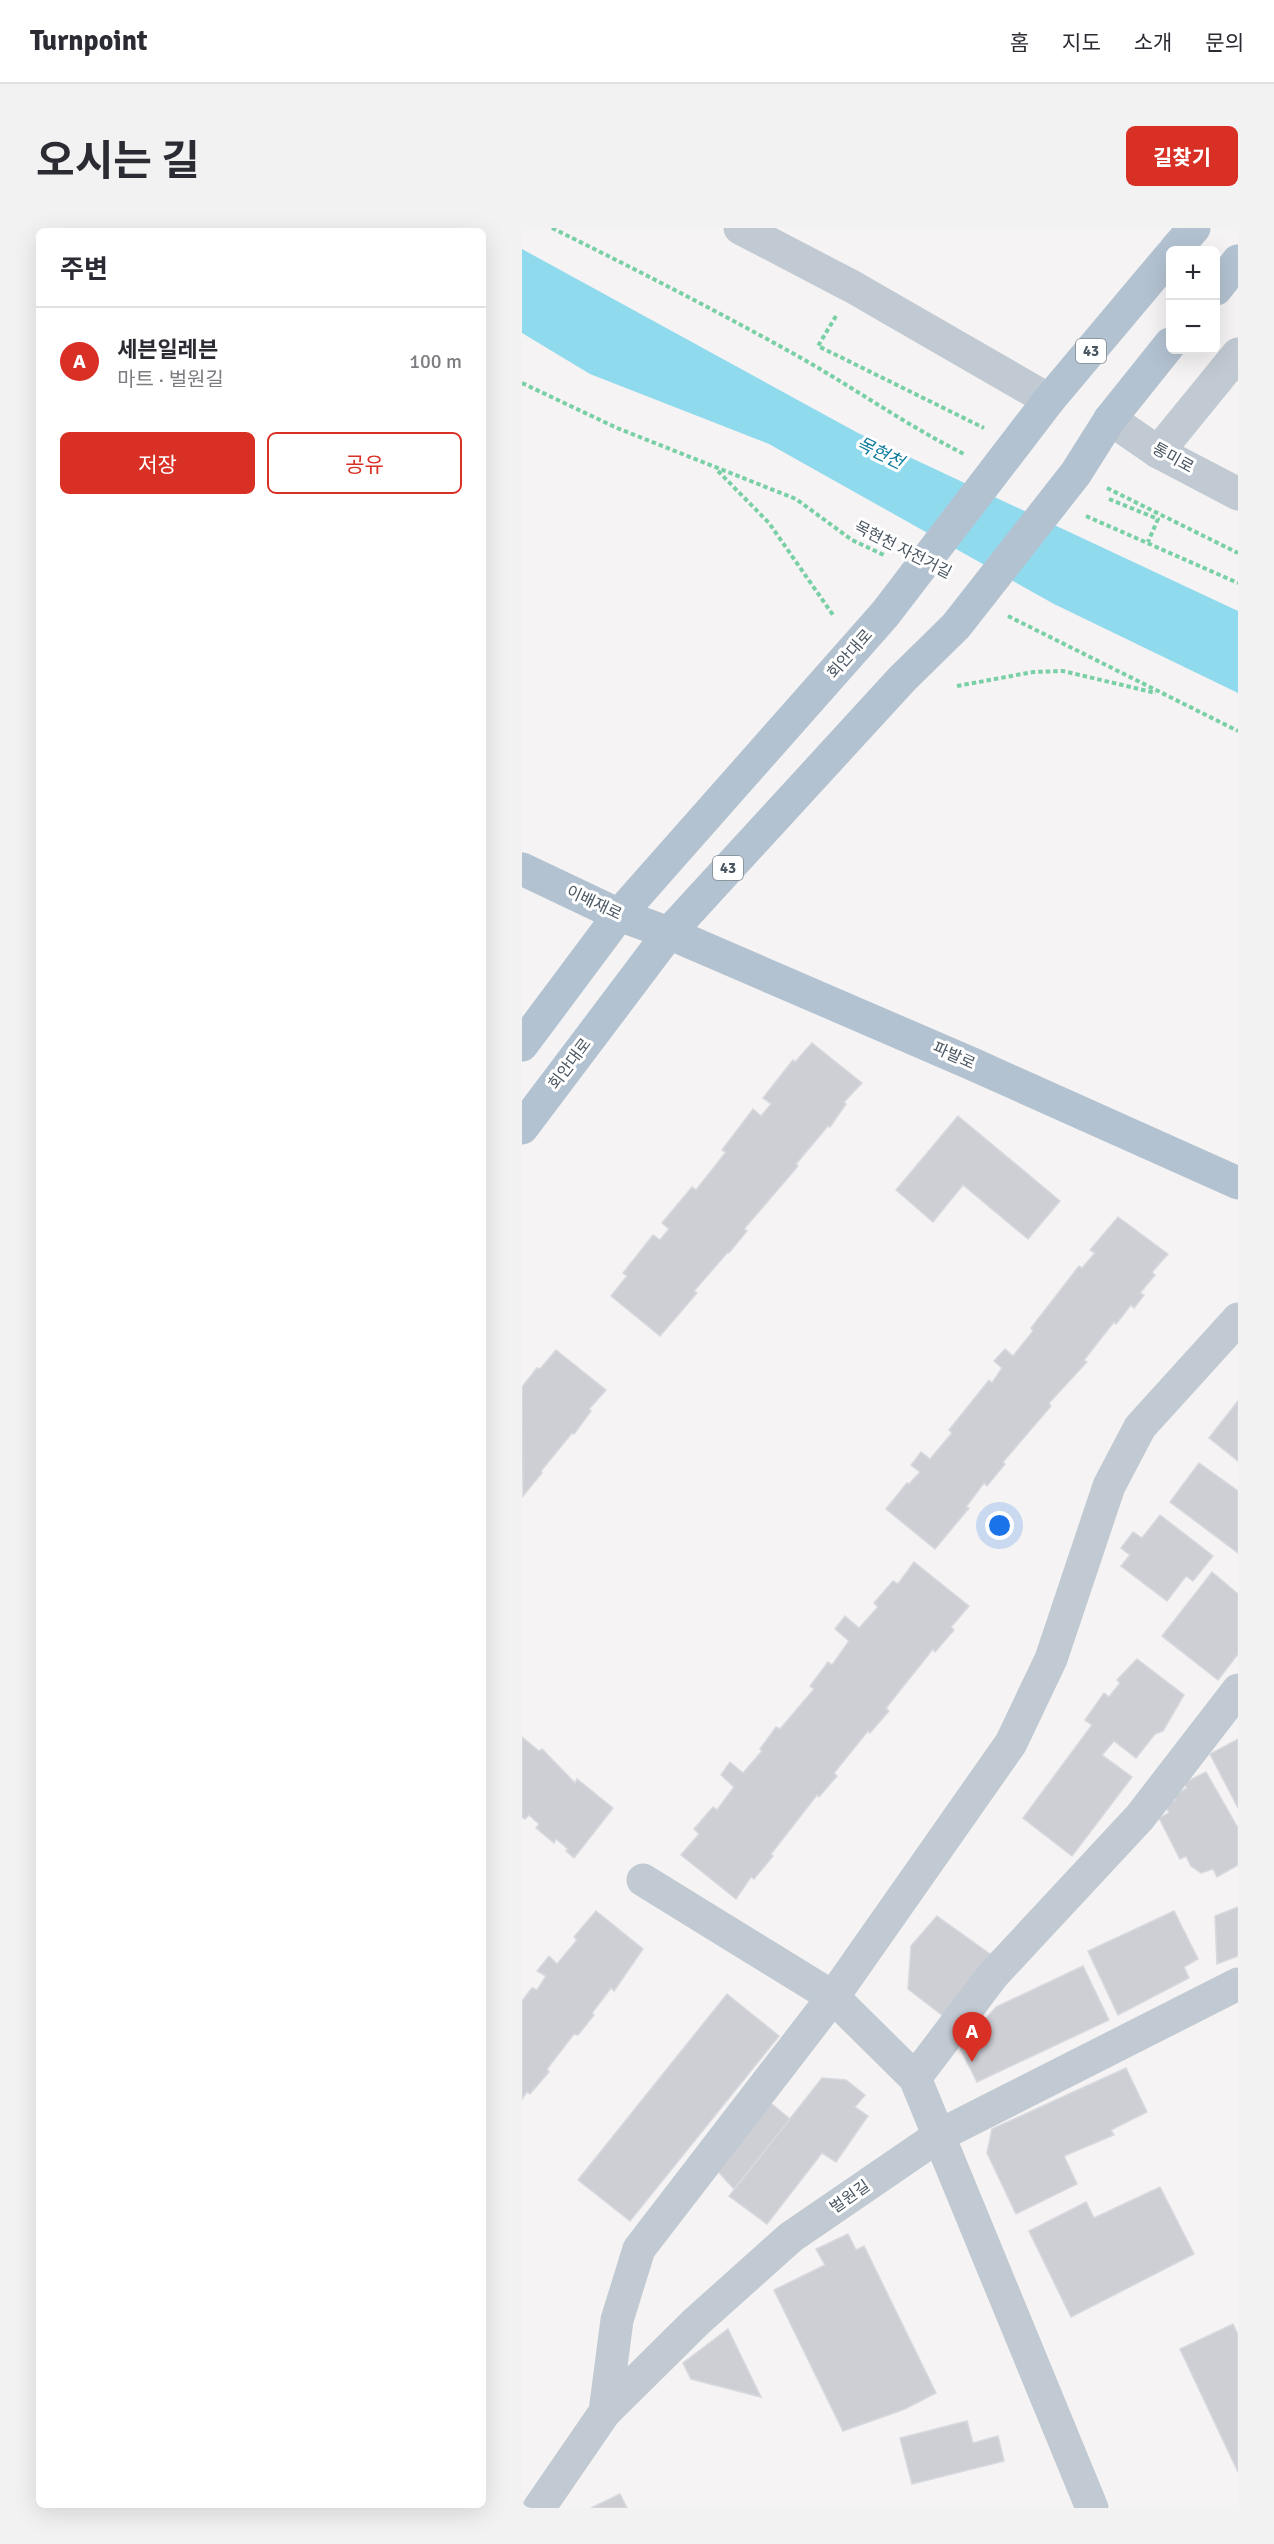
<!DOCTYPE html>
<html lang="ko">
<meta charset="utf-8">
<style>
:root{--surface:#fff;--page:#f2f2f3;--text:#2b2b33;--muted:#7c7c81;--line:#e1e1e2;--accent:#d93025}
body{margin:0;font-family:Signika,"Noto Sans KR",sans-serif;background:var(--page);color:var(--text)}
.controls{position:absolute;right:18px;top:18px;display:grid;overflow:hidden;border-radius:9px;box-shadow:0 6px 24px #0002}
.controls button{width:54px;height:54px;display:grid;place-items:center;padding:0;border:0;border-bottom:2px solid var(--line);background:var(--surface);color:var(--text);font:30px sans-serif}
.you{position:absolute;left:478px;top:1298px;width:21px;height:21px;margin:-15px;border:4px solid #fff;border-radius:50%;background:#1a73e8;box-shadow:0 0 0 9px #1a73e833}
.badge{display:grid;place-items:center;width:39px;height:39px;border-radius:50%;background:var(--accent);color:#fff;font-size:20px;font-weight:700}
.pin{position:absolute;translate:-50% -50px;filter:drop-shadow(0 2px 3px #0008)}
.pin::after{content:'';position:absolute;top:32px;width:21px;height:18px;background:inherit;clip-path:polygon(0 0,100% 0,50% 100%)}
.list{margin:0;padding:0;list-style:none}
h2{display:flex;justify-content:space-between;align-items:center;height:78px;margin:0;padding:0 24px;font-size:26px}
h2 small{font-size:20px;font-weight:400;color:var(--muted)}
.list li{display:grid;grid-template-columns:39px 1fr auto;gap:18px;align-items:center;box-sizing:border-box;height:108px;padding:0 24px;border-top:2px solid var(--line)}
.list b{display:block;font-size:22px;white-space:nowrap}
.list p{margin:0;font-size:20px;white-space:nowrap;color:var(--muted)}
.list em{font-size:20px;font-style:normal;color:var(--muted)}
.actions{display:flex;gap:12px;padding:18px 24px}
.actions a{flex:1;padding:14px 0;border:2px solid var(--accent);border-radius:9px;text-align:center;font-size:21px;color:var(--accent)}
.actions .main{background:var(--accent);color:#fff}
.map{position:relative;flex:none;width:716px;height:2280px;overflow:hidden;border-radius:9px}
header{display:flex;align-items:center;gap:36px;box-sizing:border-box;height:84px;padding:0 30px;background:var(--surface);border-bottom:2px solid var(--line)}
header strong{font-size:28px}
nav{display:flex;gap:33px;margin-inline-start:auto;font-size:21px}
.intro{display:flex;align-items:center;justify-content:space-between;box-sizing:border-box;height:144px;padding:0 36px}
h1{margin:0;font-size:42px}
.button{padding:15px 27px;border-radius:9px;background:var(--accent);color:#fff;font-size:21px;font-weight:700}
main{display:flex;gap:36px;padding:0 36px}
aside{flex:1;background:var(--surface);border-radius:9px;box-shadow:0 6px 24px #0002}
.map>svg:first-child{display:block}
</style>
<header>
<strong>Turnpoint</strong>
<nav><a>홈</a><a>지도</a><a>소개</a><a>문의</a></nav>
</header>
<div class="intro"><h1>오시는 길</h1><a class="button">길찾기</a></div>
<main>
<aside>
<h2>주변<small></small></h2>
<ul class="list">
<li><span class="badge">A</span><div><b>세븐일레븐</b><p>마트 · 벌원길</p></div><em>100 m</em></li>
</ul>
<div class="actions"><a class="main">저장</a><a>공유</a></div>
</aside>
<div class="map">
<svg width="716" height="2280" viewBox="0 0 716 2280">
<rect width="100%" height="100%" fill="#f5f3f3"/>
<path fill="#90daee" d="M0 21 336 205 716 383V465L532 376 247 216 68 146 0 105Z"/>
<g fill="#cdcfd5" stroke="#d7d9de" stroke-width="1.5">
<path d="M290 815 340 855 322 874 324 876 308 899 306 898 274 936 276 938 222 1001 225 1003 207 1025 206 1024 172 1063 175 1065 138 1108 89 1068 105 1048 101 1045 131 1007 138 1012 147 1001 140 995 170 959 174 962 204 924 200 922 231 881 239 888 249 876 241 870 271 832 273 834Z"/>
<path d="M436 888 538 973 506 1011 441 957 411 994 374 962Z"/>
<path d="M596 989 646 1026 630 1044 633 1047 618 1065 622 1067 612 1080 609 1077 594 1096 592 1094 562 1132 565 1134 527 1175 529 1178 481 1234 483 1236 465 1258 462 1255 444 1279 447 1280 413 1321 364 1281 385 1255 387 1256 398 1244 389 1237 399 1224 408 1231 430 1205 427 1202 467 1152 470 1155 480 1140 472 1133 483 1121 491 1128 511 1103 509 1100 557 1038 560 1040 573 1025 568 1022Z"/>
<path d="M34 1122 84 1162 67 1181 69 1183 52 1206 50 1205 19 1243 20 1245 1 1268 0 1159 15 1140 18 1141Z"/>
<path d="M716 1173V1233L687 1210Z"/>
<path d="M677 1235 716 1263V1325L648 1274Z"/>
<path d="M638 1287 691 1328 671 1353 664 1348 645 1373 599 1338 608 1327 599 1320 611 1304 620 1310Z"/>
<path d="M392 1334 447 1378 429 1399 432 1402 413 1424 411 1421 364 1480 367 1483 348 1505 346 1503 312 1545 315 1548 297 1569 295 1567 249 1626 251 1628 232 1651 229 1649 214 1671 159 1627 177 1606 172 1601 191 1579 195 1582 212 1559 199 1547 208 1534 221 1545 240 1523 238 1521 254 1499 258 1501 292 1461 288 1458 306 1434 310 1437 327 1413 313 1401 323 1388 337 1400 356 1379 352 1375 371 1353 376 1356Z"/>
<path d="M690 1344 716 1366V1426L696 1452 640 1408Z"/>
<path d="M615 1431 662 1467 641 1503 633 1506 614 1530 592 1513 580 1527 610 1549 550 1628 501 1590 570 1497 563 1492 582 1465 587 1469 598 1455 595 1452Z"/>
<path d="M0 1509 17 1523 20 1521 53 1555 55 1551 91 1580 52 1630 44 1623 46 1621 34 1611 32 1615 14 1600 17 1596 7 1587 3 1591 0 1589Z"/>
<path d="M716 1511V1580L688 1526Z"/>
<path d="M684 1544 716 1600V1637L695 1649 691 1641 679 1645 669 1638 664 1628 658 1631 637 1590 647 1585 643 1577 654 1572 651 1568 665 1560 662 1555Z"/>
<path d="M716 1679V1728L695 1736 693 1688Z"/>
<path d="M74 1683 121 1721 92 1763 89 1760 70 1785 72 1787 56 1807 52 1806 25 1841 27 1844 8 1866 5 1864 0 1871V1773L10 1760 15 1762 24 1748 15 1743 27 1728 35 1736 55 1712 52 1709Z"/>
<path d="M652 1683 676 1731 662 1739 667 1750 596 1787 566 1723Z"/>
<path d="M415 1688 472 1729 425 1791 386 1761 389 1718Z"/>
<path d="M561 1738 587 1792 455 1854 438 1820 474 1779Z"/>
<path d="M205 1766 257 1808 108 1993 56 1952Z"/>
<path d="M604 1840 625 1884 589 1902 592 1907 542 1928 555 1956 494 1986 465 1925 470 1901Z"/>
<path d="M300 1850 324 1852 343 1867 333 1879 346 1888 314 1934 300 1925 245 1996 207 1968Z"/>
<path d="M245 1872 268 1891 212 1961 192 1939Z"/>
<path d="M638 1959 672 2026 549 2089 507 2003 564 1974 572 1990Z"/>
<path d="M326 2006 334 2022 342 2018 414 2165 383 2181 321 2203 252 2062 303 2037 294 2021Z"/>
<path d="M711 2096 716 2107V2244L658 2121Z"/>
<path d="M206 2101 239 2169 169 2151 161 2135Z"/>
<path d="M445 2193 451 2215 476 2208 482 2233 390 2256 378 2210Z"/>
<path d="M98 2266 105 2280H69Z"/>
</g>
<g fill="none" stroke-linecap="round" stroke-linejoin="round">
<g stroke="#7ad0a6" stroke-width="4" stroke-dasharray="4.5 3" stroke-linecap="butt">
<path d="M30 0C115 42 199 85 281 131 335 162 386 198 442 226"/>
<path d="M314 88 296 118 462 200"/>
<path d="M0 155 95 200 274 271 330 312 364 328"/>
<path d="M196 243 247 295 311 387"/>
<path d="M585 260 716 325"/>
<path d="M587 271 636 291 626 314"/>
<path d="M564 288 716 355"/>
<path d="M486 388 716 503"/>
<path d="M435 458 511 444 541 443 634 465"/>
</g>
<g stroke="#c1cad2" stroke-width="33">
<path d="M218 0 331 59 527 172"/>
<path d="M588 191 636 224 716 266"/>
<path d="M636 224 716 126"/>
<path d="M121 1652 311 1769 393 1850 570 2280"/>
<path d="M393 1850 471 1747 618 1589 716 1462"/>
<path d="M83 2184 95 2092 117 2021 311 1769 489 1515 529 1431 587 1258 618 1199 716 1091"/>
<path d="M17 2280 83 2184 174 2094 269 2009 418 1907 716 1756"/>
</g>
<g stroke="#b3c2d1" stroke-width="33">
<path d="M653 22 672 0"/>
<path d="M694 61 716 33"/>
<path d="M0 641 97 687 147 705 448 835 716 955"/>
<path d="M0 817 97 687 363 386 527 172 648 28"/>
<path d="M0 900 147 705 380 451 434 398 554 245 588 191 648 116"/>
</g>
</g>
<g text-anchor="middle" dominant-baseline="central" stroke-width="6" stroke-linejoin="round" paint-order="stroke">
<g fill="#fff" stroke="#808990" stroke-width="1.5">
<rect x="554" y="111" width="30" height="24" rx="4.5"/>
<rect x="191" y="628" width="30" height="24" rx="4.5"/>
</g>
<g font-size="15" font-weight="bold" fill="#4a5661">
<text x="569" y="123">43</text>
<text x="206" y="640">43</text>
</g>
<g font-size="16" fill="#4a5661" stroke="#fff">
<text transform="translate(651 230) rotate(29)">통미로</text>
<text transform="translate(381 322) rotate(27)">목현천 자전거길</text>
<text transform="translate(328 426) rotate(-49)">회안대로</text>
<text transform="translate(72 675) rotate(25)">이배재로</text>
<text transform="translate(432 828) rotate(24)">파발로</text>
<text transform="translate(48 836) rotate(-53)">회안대로</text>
<text transform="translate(328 1969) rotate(-35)">벌원길</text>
</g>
<g font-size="18" font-style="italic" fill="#0c7c9b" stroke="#fff">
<text transform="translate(358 225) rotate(26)">목현천</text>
</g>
</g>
</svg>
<div class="controls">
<button>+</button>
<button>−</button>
</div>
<div class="you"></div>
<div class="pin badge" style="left:450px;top:1834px">A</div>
</div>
</main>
